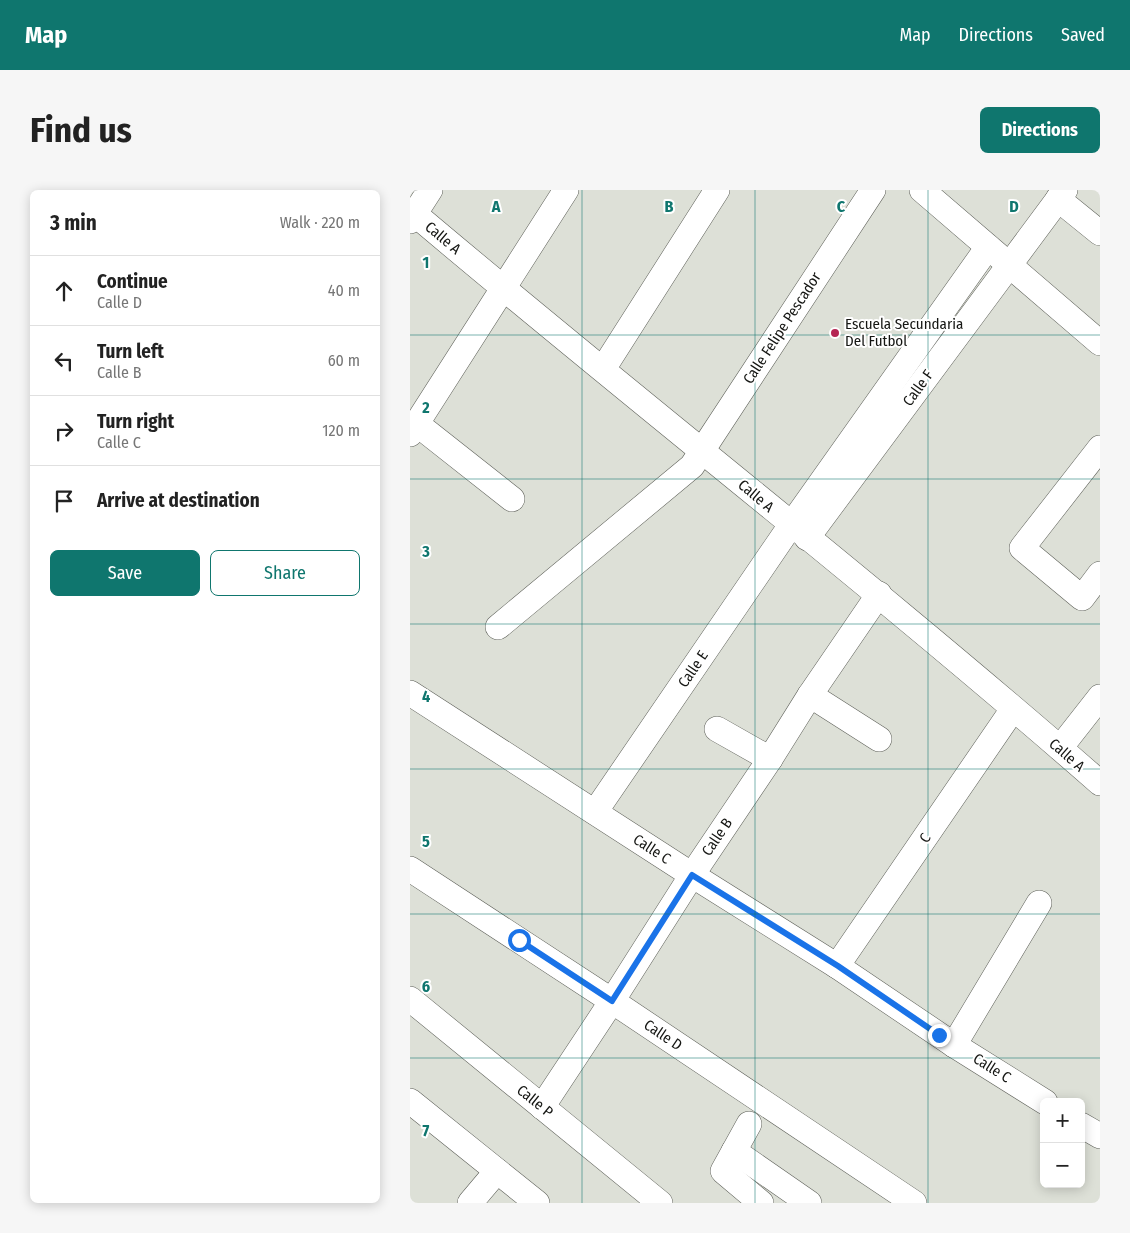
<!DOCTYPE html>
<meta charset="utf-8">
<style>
:root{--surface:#fff;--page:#f6f6f6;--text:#222;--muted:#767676;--line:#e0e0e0;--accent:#0f766e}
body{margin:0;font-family:"Fira Sans Condensed",sans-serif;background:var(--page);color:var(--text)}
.controls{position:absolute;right:15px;bottom:15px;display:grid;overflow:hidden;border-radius:8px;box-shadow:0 2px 12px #0003}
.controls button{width:45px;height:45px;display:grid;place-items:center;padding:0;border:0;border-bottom:1px solid var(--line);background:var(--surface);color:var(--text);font:25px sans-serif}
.stop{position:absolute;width:15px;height:15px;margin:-11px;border:4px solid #1a73e8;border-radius:50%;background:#fff}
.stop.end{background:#1a73e8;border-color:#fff;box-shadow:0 1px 5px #0008}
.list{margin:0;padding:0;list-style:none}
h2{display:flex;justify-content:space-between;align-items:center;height:65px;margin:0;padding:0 20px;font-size:21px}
h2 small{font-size:16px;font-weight:400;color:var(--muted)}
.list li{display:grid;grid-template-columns:32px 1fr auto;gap:15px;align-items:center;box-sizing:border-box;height:70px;padding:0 20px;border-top:1px solid var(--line)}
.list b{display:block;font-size:19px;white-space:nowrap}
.list p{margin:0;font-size:16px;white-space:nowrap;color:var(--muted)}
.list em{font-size:16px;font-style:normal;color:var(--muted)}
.actions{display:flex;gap:10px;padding:15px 20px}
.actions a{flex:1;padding:11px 0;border:1px solid var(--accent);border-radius:8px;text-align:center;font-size:18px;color:var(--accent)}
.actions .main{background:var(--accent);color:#fff}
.icon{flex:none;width:28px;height:28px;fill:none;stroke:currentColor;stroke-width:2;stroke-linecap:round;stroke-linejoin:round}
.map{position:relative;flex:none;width:690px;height:1013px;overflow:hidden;border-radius:8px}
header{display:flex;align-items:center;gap:30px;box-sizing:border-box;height:70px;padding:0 25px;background:var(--accent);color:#fff}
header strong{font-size:24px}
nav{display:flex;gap:28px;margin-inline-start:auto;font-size:18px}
.intro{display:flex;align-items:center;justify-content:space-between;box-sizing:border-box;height:120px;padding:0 30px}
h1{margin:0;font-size:35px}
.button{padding:12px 22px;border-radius:8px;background:var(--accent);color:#fff;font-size:18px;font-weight:700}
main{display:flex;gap:30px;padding:0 30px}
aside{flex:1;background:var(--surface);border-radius:8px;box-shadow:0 2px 12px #0003}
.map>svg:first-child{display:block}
</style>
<header>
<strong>Map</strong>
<nav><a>Map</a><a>Directions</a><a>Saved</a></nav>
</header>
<div class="intro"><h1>Find us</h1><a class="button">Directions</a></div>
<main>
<aside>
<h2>3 min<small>Walk · 220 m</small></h2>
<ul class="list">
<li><svg class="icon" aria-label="ahead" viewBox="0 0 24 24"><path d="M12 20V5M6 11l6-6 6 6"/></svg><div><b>Continue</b><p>Calle D</p></div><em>40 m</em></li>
<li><svg class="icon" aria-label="left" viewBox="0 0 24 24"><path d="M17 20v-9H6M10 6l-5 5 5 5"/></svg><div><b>Turn left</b><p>Calle B</p></div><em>60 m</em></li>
<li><svg class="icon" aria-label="right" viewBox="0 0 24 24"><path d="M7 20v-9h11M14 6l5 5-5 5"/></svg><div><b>Turn right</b><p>Calle C</p></div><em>120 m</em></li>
<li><svg class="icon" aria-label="arrive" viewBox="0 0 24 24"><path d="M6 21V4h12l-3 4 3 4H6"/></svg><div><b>Arrive at destination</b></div></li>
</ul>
<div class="actions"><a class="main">Save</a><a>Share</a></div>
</aside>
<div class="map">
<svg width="690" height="1013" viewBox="0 0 690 1013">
<rect width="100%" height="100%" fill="#dde0d7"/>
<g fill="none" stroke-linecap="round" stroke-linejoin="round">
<defs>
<g id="minor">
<path d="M512 0 690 153"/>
<path d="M648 9 690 43"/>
<path d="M0 20C228 213 465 396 690 593"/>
<path d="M0 31 20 0"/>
<path d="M193 179 307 0"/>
<path d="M7 234 102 309"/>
<path d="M0 244 156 0"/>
<path d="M690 258 612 358 672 408 690 384"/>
<path d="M397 348 655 0"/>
<path d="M88 437 282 276 463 0"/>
<path d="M0 503 282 685 427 776 544 855 635 912"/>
<path d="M400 505 469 549"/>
<path d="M307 539 360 569"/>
<path d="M650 558 690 507"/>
<path d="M185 622 381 335 578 57"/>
<path d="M0 679 202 811 504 1013"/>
<path d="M427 776 603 519"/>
<path d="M0 809 250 1013"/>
<path d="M544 855 629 713"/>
<path d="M0 911 127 1013"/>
<path d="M132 917 202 811 282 685 360 569 400 505 469 404"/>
<path d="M339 934 313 981 351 1013"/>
<path d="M671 935 690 946"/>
<path d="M324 961 399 1013"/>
<path d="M60 1013 87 981"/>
</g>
</defs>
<use href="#minor" stroke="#5f615a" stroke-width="26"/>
<use href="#minor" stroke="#fff" stroke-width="25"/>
</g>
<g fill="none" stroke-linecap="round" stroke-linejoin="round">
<path stroke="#1a73e8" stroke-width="6" d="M109 750 202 811 282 685 428 776 529 845"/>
</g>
<path fill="none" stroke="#0f766e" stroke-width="1" stroke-opacity="0.55" d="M172 0V1013M345 0V1013M518 0V1013M0 145H690M0 289H690M0 434H690M0 579H690M0 724H690M0 868H690"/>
<circle fill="#b52553" stroke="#fff" stroke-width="2" cx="425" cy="143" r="5"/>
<g text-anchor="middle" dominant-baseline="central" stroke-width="4" stroke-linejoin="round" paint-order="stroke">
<g font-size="15" fill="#151613" stroke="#fff">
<text transform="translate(33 48) rotate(40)">Calle A</text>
<text transform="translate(372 138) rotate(-57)">Calle Felipe Pescador</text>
<text transform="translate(508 198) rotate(-54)">Calle F</text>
<text transform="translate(346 306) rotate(40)">Calle A</text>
<text transform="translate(283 479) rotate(-56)">Calle E</text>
<text transform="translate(657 565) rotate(41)">Calle A</text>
<text transform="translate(307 647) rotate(-56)">Calle B</text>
<text transform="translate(515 648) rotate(-56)">C</text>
<text transform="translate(242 659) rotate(33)">Calle C</text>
<text transform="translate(253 845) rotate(34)">Calle D</text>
<text transform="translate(582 878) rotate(32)">Calle C</text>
<text transform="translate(125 911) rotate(39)">Calle P</text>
</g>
<g font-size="15" fill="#151613" stroke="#fff" text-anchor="start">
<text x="435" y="134">Escuela Secundaria<tspan x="435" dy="17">Del Futbol</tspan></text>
</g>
</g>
<g font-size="16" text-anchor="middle" font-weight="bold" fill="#0f766e" stroke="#fff" stroke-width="4" stroke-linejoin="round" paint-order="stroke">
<text x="86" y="22">A</text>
<text x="259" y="22">B</text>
<text x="431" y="22">C</text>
<text x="604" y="22">D</text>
<text x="16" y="78">1</text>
<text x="16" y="223">2</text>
<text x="16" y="367">3</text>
<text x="16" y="512">4</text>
<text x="16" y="657">5</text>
<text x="16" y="802">6</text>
<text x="16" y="946">7</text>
</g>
</svg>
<div class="controls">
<button>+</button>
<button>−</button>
</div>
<div class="stop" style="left:109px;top:750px"></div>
<div class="stop end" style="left:529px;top:845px"></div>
</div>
</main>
